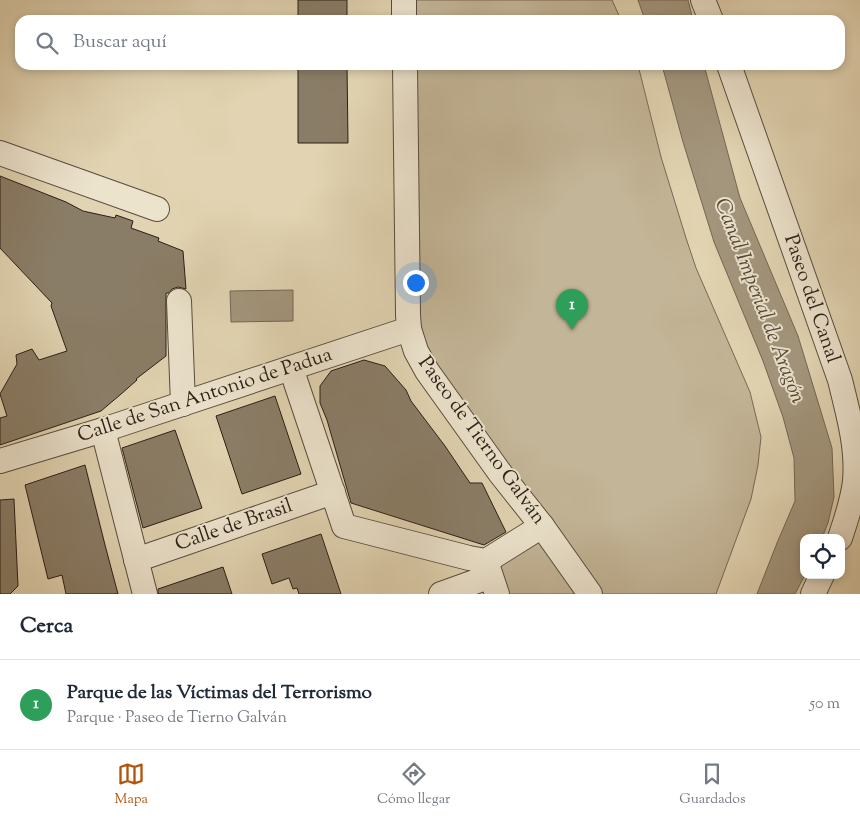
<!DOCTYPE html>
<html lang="es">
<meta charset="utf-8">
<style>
:root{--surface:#fff;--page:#f2f2f3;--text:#1f2937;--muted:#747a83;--line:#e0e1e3;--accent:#b45309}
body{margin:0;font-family:"Sorts Mill Goudy",serif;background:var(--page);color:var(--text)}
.controls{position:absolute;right:15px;bottom:15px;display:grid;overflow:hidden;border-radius:10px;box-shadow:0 2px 8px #0003}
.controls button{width:45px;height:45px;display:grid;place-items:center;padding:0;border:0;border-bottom:1px solid var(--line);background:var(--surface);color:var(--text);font:25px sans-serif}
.you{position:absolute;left:415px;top:282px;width:18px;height:18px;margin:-12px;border:4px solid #fff;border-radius:50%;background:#1a73e8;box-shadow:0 0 0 8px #1a73e833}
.badge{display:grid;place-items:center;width:32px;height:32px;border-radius:50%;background:var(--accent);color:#fff;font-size:16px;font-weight:700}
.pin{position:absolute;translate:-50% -41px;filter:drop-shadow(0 1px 2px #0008)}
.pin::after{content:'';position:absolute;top:26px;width:18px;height:15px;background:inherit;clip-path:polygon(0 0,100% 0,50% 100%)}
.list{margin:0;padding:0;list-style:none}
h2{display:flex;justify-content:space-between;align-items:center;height:65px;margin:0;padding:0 20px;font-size:21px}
h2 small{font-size:16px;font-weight:400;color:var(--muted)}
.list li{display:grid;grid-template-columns:32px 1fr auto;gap:15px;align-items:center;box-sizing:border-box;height:90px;padding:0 20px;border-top:1px solid var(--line)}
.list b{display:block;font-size:19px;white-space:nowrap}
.list p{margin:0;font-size:16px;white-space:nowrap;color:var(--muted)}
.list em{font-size:16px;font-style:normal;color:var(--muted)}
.icon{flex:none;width:28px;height:28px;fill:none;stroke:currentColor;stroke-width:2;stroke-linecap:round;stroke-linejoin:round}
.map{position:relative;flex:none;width:860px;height:594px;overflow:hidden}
.search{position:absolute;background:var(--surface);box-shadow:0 2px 8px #0003;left:15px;right:15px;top:15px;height:55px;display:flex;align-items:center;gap:12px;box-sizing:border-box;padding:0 18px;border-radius:15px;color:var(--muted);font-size:19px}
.sheet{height:155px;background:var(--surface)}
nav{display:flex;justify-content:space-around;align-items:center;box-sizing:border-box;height:70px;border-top:1px solid var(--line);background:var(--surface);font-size:14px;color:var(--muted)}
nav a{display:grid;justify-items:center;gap:2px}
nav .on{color:var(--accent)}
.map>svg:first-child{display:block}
</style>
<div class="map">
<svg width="860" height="594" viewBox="0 0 860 594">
<rect width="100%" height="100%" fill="#e2d4b2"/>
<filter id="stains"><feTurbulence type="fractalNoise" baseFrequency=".004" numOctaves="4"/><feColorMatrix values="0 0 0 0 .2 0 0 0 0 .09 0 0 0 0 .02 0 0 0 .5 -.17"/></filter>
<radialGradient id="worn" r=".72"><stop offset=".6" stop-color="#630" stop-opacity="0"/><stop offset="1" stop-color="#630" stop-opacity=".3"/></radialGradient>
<g fill="#c3b597" stroke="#766a56">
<path d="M411 0H612L621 20H411Z"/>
<path d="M411 65H638L661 157 686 238 696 268 750 392 761 437 758 465 751 499 716 594H598L449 389 425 347 416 314Z"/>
<path d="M547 533 590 594H502L492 564Z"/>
</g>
<g fill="#a3967d" stroke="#736654">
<path d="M638 0H688L693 20H645Z"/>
<path d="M662 65H704L740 198 798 336 832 448 834 497 828 523 822 538H804V575H805L795 594H757L777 543 795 501 794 458 783 417 763 361 714 242 683 142Z"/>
<path d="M293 290V321L231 322 230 291Z"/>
</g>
<g fill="#8a7d67" stroke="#2a1e16">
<rect x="298" y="0" width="49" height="20"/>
<path d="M298 65H347L348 143H298Z"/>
<path d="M0 176 66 202 83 211 115 218 116 215 133 221 131 228 159 238 158 241 183 251 186 289 178 287 172 289 169 293H166V356L136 379 137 380 120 395 101 411 0 445V418L7 416 0 394 17 364 16 355 32 349 39 360 67 351 51 306 52 303 0 248Z"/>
<path d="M364 360 385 366 406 390 411 401 445 446 470 483H482L506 532 484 545 351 503 327 420 320 403V386L331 371Z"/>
<path d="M275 396 301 474 242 494 216 416Z"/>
<path d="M175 430 202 508 143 528 122 448Z"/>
<path d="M85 465 105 545 118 594H66L62 575 48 579 25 485Z"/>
<path d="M14 499 18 586 10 594H0V500Z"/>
<path d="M321 534 341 594H299L297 588 293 589 289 578 272 584 262 554Z"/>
<path d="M223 567 232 594H158V589Z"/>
</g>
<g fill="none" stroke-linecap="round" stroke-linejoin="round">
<defs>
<g id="minor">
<path d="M404 0V20"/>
<path d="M703 0 711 20"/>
<path d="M405 65 408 315 409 329 416 351 427 371 500 473 542 526 590 594"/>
<path d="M729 65 840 380C848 413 858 447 855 481 853 500 846 520 840 538"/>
<path d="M0 153 157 209"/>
<path d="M179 301 183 404"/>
<path d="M291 368 344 526 469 558 486 561 542 526"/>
<path d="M103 430 145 594"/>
<path d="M0 461 103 430 409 329"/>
<path d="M136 560 333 492"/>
<path d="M486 561 497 594"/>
<path d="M441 594 480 580 486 561"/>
<path d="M813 594 822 575"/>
</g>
</defs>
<use href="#minor" stroke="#584c3d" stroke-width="26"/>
<use href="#minor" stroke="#ece3cd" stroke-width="24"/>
</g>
<g text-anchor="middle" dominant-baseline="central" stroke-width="4" stroke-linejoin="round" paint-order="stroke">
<g font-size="20" fill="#2a1e16" stroke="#ece3cd">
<text transform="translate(811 299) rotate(71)">Paseo del Canal</text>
<text transform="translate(205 396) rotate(-18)">Calle de San Antonio de Padua</text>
<text transform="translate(481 441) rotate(54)">Paseo de Tierno Galván</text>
<text transform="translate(234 526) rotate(-19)">Calle de Brasil</text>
</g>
<g font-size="21" font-style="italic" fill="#54483a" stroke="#ece3cd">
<text transform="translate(759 301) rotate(69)">Canal Imperial de Aragón</text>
</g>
</g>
<rect width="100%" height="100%" filter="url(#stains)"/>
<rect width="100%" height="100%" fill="url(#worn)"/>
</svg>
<div class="controls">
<button><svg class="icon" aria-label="locate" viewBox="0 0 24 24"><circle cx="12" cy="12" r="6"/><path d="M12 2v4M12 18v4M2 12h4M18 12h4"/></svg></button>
</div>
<div class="you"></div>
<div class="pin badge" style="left:572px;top:330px;background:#2e9e5b">1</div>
<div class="search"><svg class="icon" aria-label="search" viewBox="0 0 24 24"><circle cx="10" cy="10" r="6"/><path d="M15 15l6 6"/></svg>Buscar aquí</div>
</div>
<section class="sheet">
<h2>Cerca<small></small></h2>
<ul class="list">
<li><span class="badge" style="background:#2e9e5b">1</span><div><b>Parque de las Víctimas del Terrorismo</b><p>Parque · Paseo de Tierno Galván</p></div><em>50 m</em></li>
</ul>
</section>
<nav>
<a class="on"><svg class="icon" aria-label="map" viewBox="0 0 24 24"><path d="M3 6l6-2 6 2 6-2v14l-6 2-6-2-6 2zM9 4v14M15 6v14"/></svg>Mapa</a>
<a><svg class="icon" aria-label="directions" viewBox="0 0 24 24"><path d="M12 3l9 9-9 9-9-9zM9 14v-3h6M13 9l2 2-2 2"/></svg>Cómo llegar</a>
<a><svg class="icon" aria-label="saved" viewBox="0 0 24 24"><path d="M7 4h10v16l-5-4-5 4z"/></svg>Guardados</a>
</nav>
